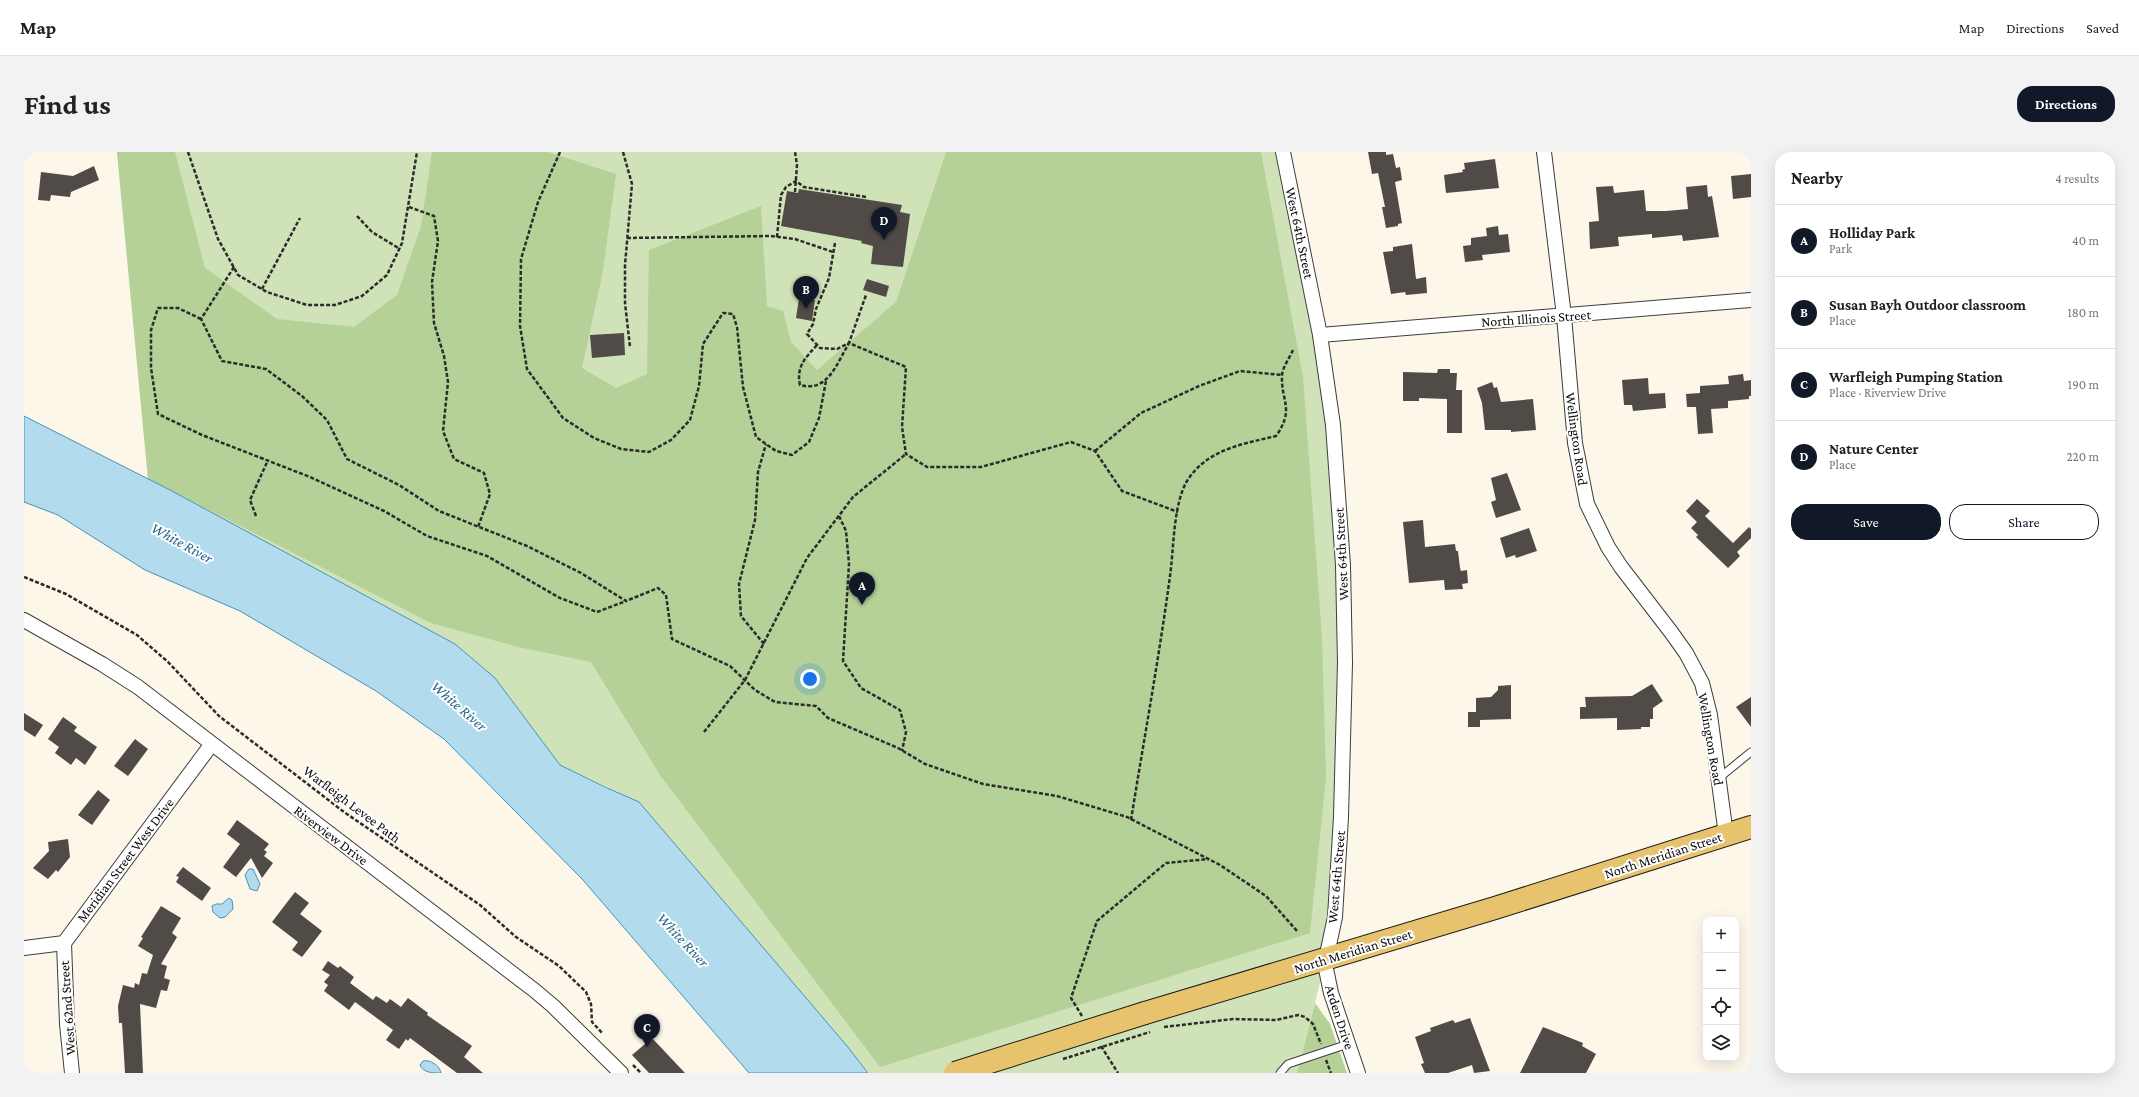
<!DOCTYPE html>
<meta charset="utf-8">
<style>
:root{--surface:#fff;--page:#f2f2f2;--text:#222;--muted:#767676;--line:#e0e0e0;--accent:#111827}
body{margin:0;font-family:"Crimson Pro",serif;background:var(--page);color:var(--text)}
.controls{position:absolute;right:12px;bottom:12px;display:grid;overflow:hidden;border-radius:8px;box-shadow:0 4px 16px #0002}
.controls button{width:36px;height:36px;display:grid;place-items:center;padding:0;border:0;border-bottom:1px solid var(--line);background:var(--surface);color:var(--text);font:20px sans-serif}
.you{position:absolute;left:786px;top:527px;width:14px;height:14px;margin:-10px;border:3px solid #fff;border-radius:50%;background:#1a73e8;box-shadow:0 0 0 6px #1a73e833}
.badge{display:grid;place-items:center;width:26px;height:26px;border-radius:50%;background:var(--accent);color:#fff;font-size:13px;font-weight:700}
.pin{position:absolute;translate:-50% -33px;filter:drop-shadow(0 1px 2px #0008)}
.pin::after{content:'';position:absolute;top:21px;width:14px;height:12px;background:inherit;clip-path:polygon(0 0,100% 0,50% 100%)}
.list{margin:0;padding:0;list-style:none}
h2{display:flex;justify-content:space-between;align-items:center;height:52px;margin:0;padding:0 16px;font-size:17px}
h2 small{font-size:13px;font-weight:400;color:var(--muted)}
.list li{display:grid;grid-template-columns:26px 1fr auto;gap:12px;align-items:center;box-sizing:border-box;height:72px;padding:0 16px;border-top:1px solid var(--line)}
.list b{display:block;font-size:15px;white-space:nowrap}
.list p{margin:0;font-size:13px;white-space:nowrap;color:var(--muted)}
.list em{font-size:13px;font-style:normal;color:var(--muted)}
.actions{display:flex;gap:8px;padding:12px 16px}
.actions a{flex:1;padding:9px 0;border:1px solid var(--accent);border-radius:16px;text-align:center;font-size:14px;color:var(--accent)}
.actions .main{background:var(--accent);color:#fff}
.icon{flex:none;width:22px;height:22px;fill:none;stroke:currentColor;stroke-width:2;stroke-linecap:round;stroke-linejoin:round}
.map{position:relative;flex:none;width:1727px;height:921px;overflow:hidden;border-radius:16px}
header{display:flex;align-items:center;gap:24px;box-sizing:border-box;height:56px;padding:0 20px;background:var(--surface);border-bottom:1px solid var(--line)}
header strong{font-size:19px}
nav{display:flex;gap:22px;margin-inline-start:auto;font-size:14px}
.intro{display:flex;align-items:center;justify-content:space-between;box-sizing:border-box;height:96px;padding:0 24px}
h1{margin:0;font-size:28px}
.button{padding:10px 18px;border-radius:16px;background:var(--accent);color:#fff;font-size:14px;font-weight:700}
main{display:flex;gap:24px;padding:0 24px}
aside{flex:1;background:var(--surface);border-radius:16px;box-shadow:0 4px 16px #0002}
.map>svg:first-child{display:block}
</style>
<header>
<strong>Map</strong>
<nav><a>Map</a><a>Directions</a><a>Saved</a></nav>
</header>
<div class="intro"><h1>Find us</h1><a class="button">Directions</a></div>
<main>
<div class="map">
<svg width="1727" height="921" viewBox="0 0 1727 921">
<rect width="100%" height="100%" fill="#fcf7e9"/>
<path fill="#d0e2b7" d="M93 0H1259L1296 183 1319 413 1317 665 1302 807 1273 921H845L615 650 536 613 471 526 431 492 124 327Z"/>
<g fill="#b5d198">
<path d="M93 0H151L181 116 253 167 330 175 373 143 397 74 408 0H524L592 22 579 119 558 216 592 236 623 222 625 98 737 54 743 154 759 159 767 190 793 218 872 150 922 0H1237L1279 225 1298 485 1302 625 1286 781 856 915 636 623 567 510 494 495 407 471 124 327Z"/>
<path d="M1291 851 1306 872 1323 921H1273Z"/>
</g>
<g fill="#b3dbee" stroke="#4393bc">
<path d="M0 264 146 338 431 492 471 526 536 613 581 635 615 650 823 894 844 921H725L559 728 420 587 352 539 216 459 121 418 34 363 0 350Z"/>
<path d="M225 717H229L236 732 233 739 226 737 221 723Z"/>
<path d="M205 746 208 748 209 757 201 765 196 766 189 760 188 754 192 752H198Z"/>
<path d="M399 909C406 907 416 914 417 921 409 921 399 921 396 913Z"/>
</g>
<g fill="#514b47">
<path d="M1344 0H1362V3L1369 2 1372 16 1376 15 1378 28 1371 30 1378 71 1374 72V74L1362 76 1358 55H1361L1354 21 1348 22Z"/>
<path d="M1471 7 1475 36 1422 41 1420 23 1439 20 1438 18 1441 17 1440 11Z"/>
<path d="M70 14 75 28 47 40 46 45 27 43 26 49 14 48 17 20 49 24Z"/>
<path d="M1727 22V45L1709 47 1707 24Z"/>
<path d="M1683 33 1684 45 1688 44 1695 85 1659 89 1658 83 1628 86V82L1594 85 1595 94 1566 97 1565 70 1575 69 1572 35 1589 34 1590 41 1620 38 1622 59H1642L1664 57 1662 35Z"/>
<path d="M775 37 878 53 876 60 886 62 879 115 847 112 849 94 837 91 838 89 757 74 763 39 774 41Z"/>
<path d="M1474 74 1475 83 1484 82 1486 100 1458 103 1459 108 1441 110 1439 94 1447 93V86L1463 84 1462 76Z"/>
<path d="M1388 92 1392 127 1402 125 1403 141 1382 143 1381 140 1367 142 1359 100 1369 99V95Z"/>
<path d="M843 127 865 134 862 145 839 138Z"/>
<path d="M775 146 791 148 788 169 772 166Z"/>
<path d="M600 181 601 203 568 206 566 183Z"/>
<path d="M1414 217H1426V221H1433L1432 238H1438V281H1423V247L1395 246V249H1379V220L1413 221Z"/>
<path d="M1719 222 1720 229 1727 228V244H1725V247L1704 249V256L1687 257 1689 281 1674 282 1672 255H1663L1662 242 1676 241V234L1705 232 1704 224Z"/>
<path d="M1624 226 1625 242 1641 241 1642 256 1609 259 1608 253H1600L1598 228Z"/>
<path d="M1468 230 1470 236 1473 235 1477 250 1509 247 1512 278 1487 280V278H1461L1458 251 1453 236Z"/>
<path d="M1483 321 1497 358 1472 366 1467 350 1472 348 1467 326Z"/>
<path d="M1673 347 1686 359 1681 364 1709 391 1725 375 1727 377V386L1713 400 1716 404 1704 416 1672 385 1674 383 1667 376 1673 370 1662 359Z"/>
<path d="M1399 368 1401 395 1431 392 1432 399H1434L1436 416 1437 419 1443 418 1444 431 1438 432 1439 437 1421 438 1420 428 1385 431 1379 370Z"/>
<path d="M1505 376 1513 399 1492 406 1491 403 1482 406 1476 386Z"/>
<path d="M1628 532 1639 549 1629 556V567H1626V575H1617V577L1593 578V566L1556 567V555H1562L1561 545 1608 544Z"/>
<path d="M1487 533V567L1456 568V575H1444V560H1452V546L1467 545 1474 538V534Z"/>
<path d="M1727 545V575L1712 555Z"/>
<path d="M0 561 19 573 11 585 0 578Z"/>
<path d="M39 565 53 575 50 579 73 595 61 613 52 606 47 613 31 601 35 595 24 587Z"/>
<path d="M111 587 124 597 104 624 90 614Z"/>
<path d="M74 638 86 648 68 673 54 663Z"/>
<path d="M213 668 245 692 240 698 243 700 240 704 249 711 238 726 227 706 212 725 199 715 216 692 203 682Z"/>
<path d="M44 687 46 705 34 720 32 718 24 727 9 716 25 699 24 690Z"/>
<path d="M159 715 187 736 178 749 152 730 155 725 152 724Z"/>
<path d="M271 740 285 751 276 762 298 779 278 805 268 798 274 790 248 770Z"/>
<path d="M137 754 157 766 148 781 153 785 137 812 143 814 140 826 146 828 143 839 137 838 132 856 116 852 119 921H101L98 871H95L94 854 99 833 110 836 111 831 115 833 118 821 123 822 129 803 114 794 119 786 117 785Z"/>
<path d="M304 809 314 816 316 814 330 825 326 831 349 848 352 844 363 851 366 847 377 855 384 846 404 861 403 863 448 894 440 905 459 921H433L386 886 384 889 382 887 375 897 362 888 369 878 331 850 325 858 300 839 304 833 300 830 306 823 298 818Z"/>
<path d="M1446 866 1466 919 1450 921 1448 913 1424 921H1401L1397 912 1400 911 1391 885 1407 879 1406 876 1429 868 1431 871Z"/>
<path d="M1519 875 1559 891 1558 894 1572 902 1562 921H1496Z"/>
<path d="M628 886 661 921H625L608 903Z"/>
</g>
<g fill="none" stroke-linecap="round" stroke-linejoin="round">
<defs>
<g id="lane">
<path d="M1695 626 1727 600"/>
<path d="M1256 921 1264 912 1324 892"/>
</g>
<g id="street">
<path d="M1259 0 1296 183 1309 273 1319 413 1321 511 1317 665 1311 765 1302 807V817L1307 841 1334 921"/>
<path d="M1520 0 1540 164 1551 291 1563 352 1584 395 1597 415 1647 480 1662 501 1678 531 1686 563 1702 683"/>
<path d="M1296 183 1727 148"/>
<path d="M0 468 78 512 114 535 510 838 529 854 597 921"/>
<path d="M40 791 43 872 48 921"/>
<path d="M0 796 40 791 187 593"/>
</g>
<path id="primary" d="M1121 861 1471 756 1727 675"/>
</defs>
<use href="#lane" stroke="#3d3d3d" stroke-width="9"/>
<use href="#street" stroke="#3d3d3d" stroke-width="16"/>
<use href="#primary" stroke="#1b1b1b" stroke-width="24"/>
<g stroke="#2c2c2c" stroke-width="2.5" stroke-dasharray="4 2" stroke-linecap="butt">
<path d="M164 0 194 87 214 123 243 140 283 153H311L338 144 363 123 378 91 393 0"/>
<path d="M536 0 514 50 497 107 496 174 503 217 539 266 570 286 597 297 625 300 647 288 666 268 675 234 679 192 699 161 709 162 713 175 719 235 732 285 752 299 768 303 785 290 795 266 802 229"/>
<path d="M599 0 608 32 601 113V151L606 195"/>
<path d="M771 40 773 13 771 0"/>
<path d="M385 55 410 64 414 89 408 130 410 171 420 204 424 230 419 279 430 307 460 321 466 342 454 375"/>
<path d="M333 64 348 80 376 97"/>
<path d="M753 85 757 43 762 35 772 29 780 35 842 45"/>
<path d="M603 86 747 84 771 87 809 100"/>
<path d="M811 91 805 126 792 157 789 172 783 182 796 196 813 197 825 191 842 143"/>
<path d="M210 115 177 167 198 209 242 217 278 244 303 268 323 307 375 333 415 359 503 394 557 421 602 449 634 436 642 443 648 487 706 514 731 538 751 550 792 554 804 566 874 596 901 612 959 632 1033 644 1103 665 1196 713 1242 744 1274 780"/>
<path d="M238 137 276 66"/>
<path d="M177 167 154 156H134L127 178V216L134 262 178 283 286 325 360 359 403 384 463 404 536 446 573 460 602 449"/>
<path d="M793 193C781 206 772 215 776 233 804 241 813 211 825 191L882 215 878 275 882 302 903 315H957L1047 290 1071 299 1098 339 1154 360"/>
<path d="M1071 299 1117 261 1175 234 1216 219 1258 223"/>
<path d="M232 364 226 348 244 308"/>
<path d="M815 364 822 379 825 412 819 509 837 536 876 558 882 580 878 599"/>
<path d="M0 425 42 442 113 483 144 510 195 564 320 660 456 753 492 785 535 814 562 840 567 852 568 870 579 882"/>
<path d="M740 492 717 464 715 432 731 368 734 320 742 292"/>
<path d="M680 580 721 528 783 406 829 345 882 302"/>
<path d="M1107 668C1120 587 1135 506 1146 424 1150 396 1149 353 1163 329 1183 297 1219 292 1252 284 1271 257 1257 250 1258 224 1258 216 1266 205 1269 198"/>
<path d="M1058 864 1047 846 1073 769 1142 711 1185 707"/>
<path d="M1140 875 1209 867 1252 868 1274 863 1281 865 1289 872 1297 892"/>
<path d="M1077 894 1094 921"/>
<path d="M1302 908 1307 921"/>
<path d="M609 913 617 921"/>
</g>
<use href="#lane" stroke="#fff" stroke-width="7"/>
<use href="#street" stroke="#fff" stroke-width="14"/>
<use href="#primary" stroke="#e8c36d" stroke-width="22"/>
<defs>
<path id="primary-bridge" d="M931 921 1121 861"/>
</defs>
<use href="#primary-bridge" stroke="#1b1b1b" stroke-width="24" stroke-linecap="butt"/>
<path stroke="#2c2c2c" stroke-width="2.5" stroke-dasharray="4 2" stroke-linecap="butt" d="M1039 907 1126 880"/>
<use href="#primary-bridge" stroke="#e8c36d" stroke-width="22"/>
</g>
<g text-anchor="middle" dominant-baseline="central" stroke-width="4" stroke-linejoin="round" paint-order="stroke">
<g font-size="14" fill="#0a0a0a" stroke="#fff">
<text transform="translate(1276 81) rotate(78)">West 64th Street</text>
<text transform="translate(1512 166) rotate(-4)">North Illinois Street</text>
<text transform="translate(1553 287) rotate(82)">Wellington Road</text>
<text transform="translate(1317 402) rotate(-93)">West 64th Street</text>
<text transform="translate(1687 587) rotate(80)">Wellington Road</text>
<text transform="translate(328 652) rotate(37)">Warfleigh Levee Path</text>
<text transform="translate(307 683) rotate(37)">Riverview Drive</text>
<text transform="translate(1639 703) rotate(-18)">North Meridian Street</text>
<text transform="translate(101 708) rotate(-53)">Meridian Street West Drive</text>
<text transform="translate(1312 725) rotate(-85)">West 64th Street</text>
<text transform="translate(1329 799) rotate(-17)">North Meridian Street</text>
<text transform="translate(43 856) rotate(-94)">West 62nd Street</text>
<text transform="translate(1316 865) rotate(72)">Arden Drive</text>
</g>
<g font-size="15" font-style="italic" fill="#23648b" stroke="#fff">
<text transform="translate(158 391) rotate(29)">White River</text>
<text transform="translate(435 554) rotate(41)">White River</text>
<text transform="translate(659 788) rotate(47)">White River</text>
</g>
</g>
</svg>
<div class="controls">
<button>+</button>
<button>−</button>
<button><svg class="icon" aria-label="locate" viewBox="0 0 24 24"><circle cx="12" cy="12" r="6"/><path d="M12 2v4M12 18v4M2 12h4M18 12h4"/></svg></button>
<button><svg class="icon" aria-label="layers" viewBox="0 0 24 24"><path d="M12 4l9 5-9 5-9-5zM3 14l9 5 9-5"/></svg></button>
</div>
<div class="you"></div>
<div class="pin badge" style="left:838px;top:453px">A</div>
<div class="pin badge" style="left:782px;top:157px">B</div>
<div class="pin badge" style="left:623px;top:895px">C</div>
<div class="pin badge" style="left:860px;top:88px">D</div>
</div>
<aside>
<h2>Nearby<small>4 results</small></h2>
<ul class="list">
<li><span class="badge">A</span><div><b>Holliday Park</b><p>Park</p></div><em>40 m</em></li>
<li><span class="badge">B</span><div><b>Susan Bayh Outdoor classroom</b><p>Place</p></div><em>180 m</em></li>
<li><span class="badge">C</span><div><b>Warfleigh Pumping Station</b><p>Place · Riverview Drive</p></div><em>190 m</em></li>
<li><span class="badge">D</span><div><b>Nature Center</b><p>Place</p></div><em>220 m</em></li>
</ul>
<div class="actions"><a class="main">Save</a><a>Share</a></div>
</aside>
</main>
